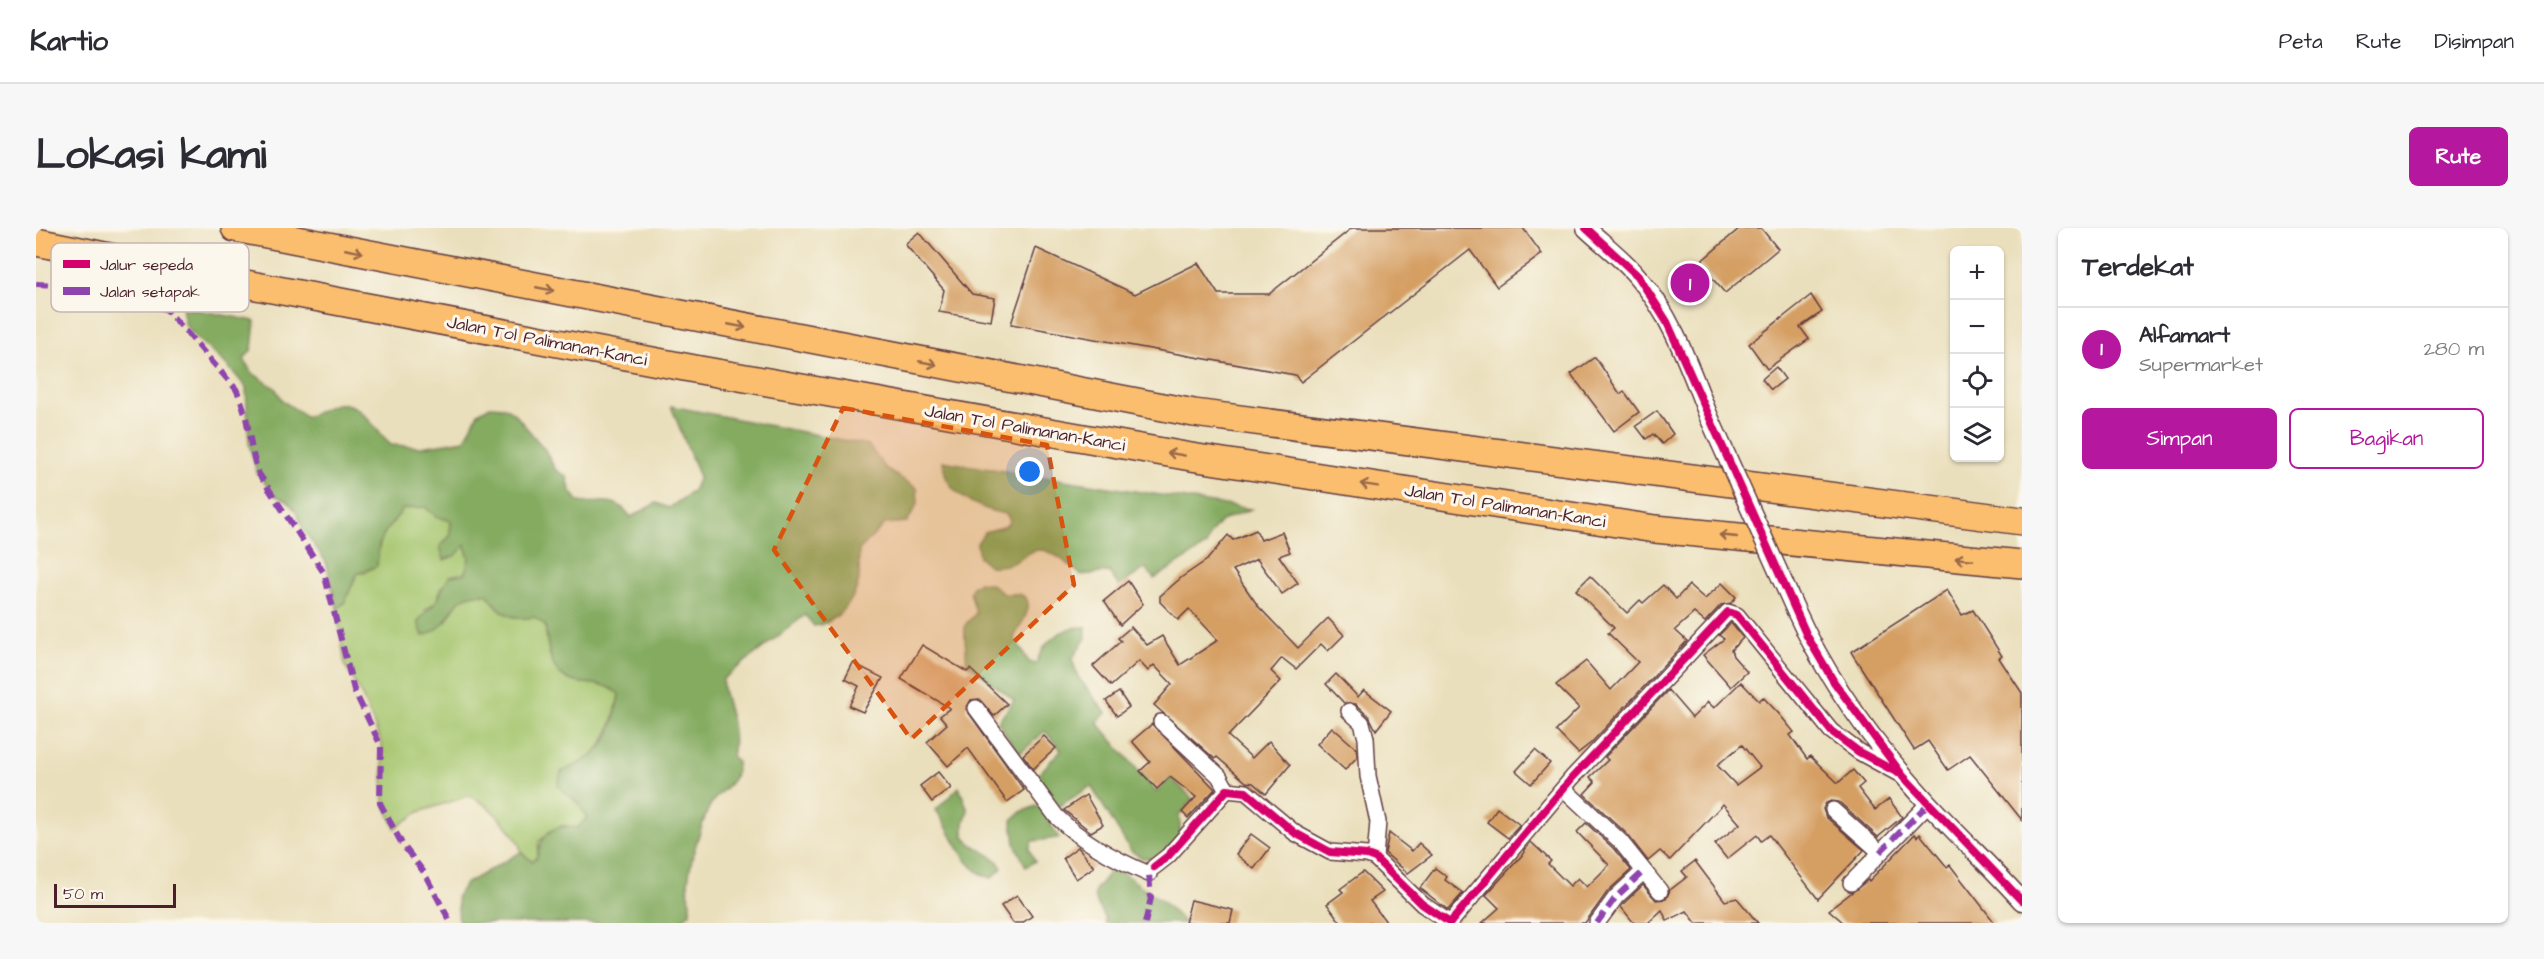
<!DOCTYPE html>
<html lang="id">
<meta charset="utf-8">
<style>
:root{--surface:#fff;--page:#f7f7f7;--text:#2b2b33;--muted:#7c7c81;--line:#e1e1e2;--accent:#b5179e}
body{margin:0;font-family:"Architects Daughter",sans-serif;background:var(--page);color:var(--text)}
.controls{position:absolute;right:18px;top:18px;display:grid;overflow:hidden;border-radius:9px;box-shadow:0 2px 4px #0004}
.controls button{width:54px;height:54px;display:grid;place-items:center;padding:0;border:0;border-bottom:2px solid var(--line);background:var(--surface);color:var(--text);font:30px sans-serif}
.scale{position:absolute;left:18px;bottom:15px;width:122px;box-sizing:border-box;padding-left:6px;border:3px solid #4a1f2b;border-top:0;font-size:16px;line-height:21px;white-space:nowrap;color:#4a1f2b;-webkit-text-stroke:4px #fbf7ec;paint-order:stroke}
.you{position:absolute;left:994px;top:244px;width:21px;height:21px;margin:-15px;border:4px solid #fff;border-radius:50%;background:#1a73e8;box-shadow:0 0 0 9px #1a73e833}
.badge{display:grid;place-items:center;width:39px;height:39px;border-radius:50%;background:var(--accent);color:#fff;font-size:20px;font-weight:700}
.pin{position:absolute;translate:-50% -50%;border:3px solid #fff;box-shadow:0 2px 6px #0006}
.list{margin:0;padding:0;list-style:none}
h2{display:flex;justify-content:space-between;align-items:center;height:78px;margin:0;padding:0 24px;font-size:26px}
h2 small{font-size:20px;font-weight:400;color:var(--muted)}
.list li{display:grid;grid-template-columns:39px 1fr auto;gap:18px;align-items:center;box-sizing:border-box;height:84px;padding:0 24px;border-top:2px solid var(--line)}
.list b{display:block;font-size:22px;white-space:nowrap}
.list p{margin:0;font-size:20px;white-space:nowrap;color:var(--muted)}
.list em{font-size:20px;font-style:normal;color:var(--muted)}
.actions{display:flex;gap:12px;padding:18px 24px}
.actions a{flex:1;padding:14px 0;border:2px solid var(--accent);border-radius:9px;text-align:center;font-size:21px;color:var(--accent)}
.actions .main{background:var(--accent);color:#fff}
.icon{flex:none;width:33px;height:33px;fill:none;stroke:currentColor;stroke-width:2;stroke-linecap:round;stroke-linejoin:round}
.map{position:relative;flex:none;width:1986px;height:695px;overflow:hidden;border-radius:9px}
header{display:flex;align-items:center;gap:36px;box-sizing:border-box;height:84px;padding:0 30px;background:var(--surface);border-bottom:2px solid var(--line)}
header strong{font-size:28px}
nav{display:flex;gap:33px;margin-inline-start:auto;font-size:21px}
.intro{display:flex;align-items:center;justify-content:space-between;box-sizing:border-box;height:144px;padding:0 36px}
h1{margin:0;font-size:42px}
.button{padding:15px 27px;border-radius:9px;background:var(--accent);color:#fff;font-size:21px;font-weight:700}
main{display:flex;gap:36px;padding:0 36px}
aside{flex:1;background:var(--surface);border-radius:9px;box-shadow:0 2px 4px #0004}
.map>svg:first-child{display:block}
</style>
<header>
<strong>Kartio</strong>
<nav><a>Peta</a><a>Rute</a><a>Disimpan</a></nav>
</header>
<div class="intro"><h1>Lokasi kami</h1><a class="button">Rute</a></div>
<main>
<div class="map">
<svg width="1986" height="695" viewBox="0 0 1986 695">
<rect width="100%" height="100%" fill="#fbf7ec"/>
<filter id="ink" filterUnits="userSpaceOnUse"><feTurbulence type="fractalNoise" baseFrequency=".0167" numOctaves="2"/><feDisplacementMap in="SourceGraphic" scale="12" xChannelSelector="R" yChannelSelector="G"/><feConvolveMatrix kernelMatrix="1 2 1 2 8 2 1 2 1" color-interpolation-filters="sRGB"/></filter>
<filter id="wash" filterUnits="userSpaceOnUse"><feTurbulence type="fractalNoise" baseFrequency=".008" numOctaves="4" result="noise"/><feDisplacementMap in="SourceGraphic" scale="24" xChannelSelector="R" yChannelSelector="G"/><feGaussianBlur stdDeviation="1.35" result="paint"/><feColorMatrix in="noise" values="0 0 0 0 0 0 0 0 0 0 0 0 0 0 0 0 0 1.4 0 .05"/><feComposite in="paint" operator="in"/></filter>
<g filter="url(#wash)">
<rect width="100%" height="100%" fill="#eadfbc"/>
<path fill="#a6c66e" stroke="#78724c" stroke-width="1.5" d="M389 279 400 288 415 292 414 308 429 316 433 331 429 345 405 359 401 373 389 382 410 394C422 372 424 364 451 366 465 385 474 393 498 389L509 397C512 424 514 452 547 455 562 456 571 456 583 466 574 517 560 526 522 558L544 577 551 590 541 600 527 597 503 613 501 629 496 633 485 624C484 607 449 572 432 568L383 584 359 600 348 574 346 516 324 463 309 438 301 381 308 375 321 346C344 340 339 336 344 316 347 303 358 291 367 281Z"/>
<g fill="#84ab61" stroke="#676546" stroke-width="1.5">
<path d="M146 79 219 93 216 121 208 131 215 144 239 160 247 173 271 189C279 185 288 180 297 177 324 169 338 202 355 217L385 219 429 212 442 185 454 178 469 179 480 187 509 222 519 241 531 249 534 262 543 274C567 277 577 266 595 289L620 275 633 280 657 263 663 249 635 178 832 217 851 242 881 260 882 275 871 294 849 296 823 322C822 332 824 342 823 351 820 373 800 395 778 398L769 387 687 451C685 462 690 469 692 480 697 495 699 513 696 529L701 534C703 558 678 563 671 584 663 605 653 634 652 657 652 666 655 675 654 685L642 695H423L421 668 429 656 485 624 496 633 501 629C505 605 517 595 541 600L551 590 544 577 522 558 525 544C568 526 576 512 583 466 571 456 562 456 547 455 513 452 513 424 509 397L498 389C473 393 465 384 451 366 407 363 424 397 387 408L382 394C387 385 398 378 402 371 406 362 408 355 414 348L429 345 433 331 429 317 420 327 408 332 404 318 414 308 415 293 400 288 389 279 367 281 349 304 343 317 341 338 321 346 308 375 301 381 290 334 267 301 261 285 252 274 238 267 221 245 213 216 210 159 191 137 158 108 149 96Z"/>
<path d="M907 233 930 237 1215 281 1185 293 1174 306 1170 318 1118 351 1110 340 1083 358 1073 344 1045 347C985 294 1002 342 953 338L943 329 941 315 949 304 970 298 974 292 970 286C950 283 920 271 911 251 908 246 908 238 907 233Z"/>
<path d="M943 354 957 357 968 366C973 367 979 365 983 366 1005 373 981 401 978 410L993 434 1000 436C1007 413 1026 398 1050 399V410L1036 431 1042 449 1070 485 1061 494 1120 564 1135 550 1157 571 1143 588 1145 608 1122 631 1106 630 1095 623 1055 558 1017 582 998 551 1025 522 1009 503 983 526 962 494 978 472 930 435C932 425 926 403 930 396 933 392 937 389 940 385L934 364 937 358Z"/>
<path d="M923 559 932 582 928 595V609C939 623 958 624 966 640L956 650C927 644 916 603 900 582Z"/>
<path d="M1003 577 1023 610 996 613 993 621 999 633 990 639 979 616 976 592 985 584Z"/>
<path d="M1077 638 1126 673 1149 695H1069L1070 691C1049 656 1060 669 1077 638Z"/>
</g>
<g id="blocks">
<g fill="#d59f63" fill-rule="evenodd">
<path d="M1316 0H1487L1506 26 1461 59 1434 22 1265 154 1259 147 975 96 1000 20 1099 66 1162 35 1182 66H1233Z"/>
<path d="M1704 0H1725L1742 21 1689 65 1663 35Z"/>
<path d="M883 4 936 66 959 70 955 93 903 84 908 62 869 16Z"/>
<path d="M1775 67 1786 84 1764 99 1773 111 1731 141 1713 116Z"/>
<path d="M1559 129 1584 166 1588 163 1603 184 1578 203 1535 146Z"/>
<path d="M1740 139 1749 151 1735 162 1726 151Z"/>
<path d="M1621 183 1637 206 1626 216 1617 206 1610 211 1600 198Z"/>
<path d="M1220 302 1225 312 1246 304 1254 324 1243 328 1262 355 1246 366 1221 331 1197 342 1222 378 1262 420 1292 390 1308 407 1292 423 1285 416 1260 441 1246 430 1235 443 1245 453 1192 508 1216 530 1233 513 1254 537 1230 566 1217 555 1210 554 1181 529 1179 531 1118 477 1136 456 1118 437 1112 443 1103 433 1075 458 1057 438 1085 413 1082 410 1095 399 1111 417 1126 408 1144 437 1182 412 1153 381 1142 392 1124 374V368L1146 349 1171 332 1192 307 1197 312Z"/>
<path d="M1554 348 1591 385 1604 372 1607 375 1627 357 1640 371 1653 357 1669 371 1686 355 1700 369 1695 375 1685 377 1669 394 1658 385 1639 402 1651 413 1555 515 1542 525 1520 503 1543 480 1520 457 1550 433 1575 462 1602 434 1572 405 1578 400 1540 362Z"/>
<path d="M1092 353 1107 376 1084 397 1068 373Z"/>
<path d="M1911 362 1926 387 1937 382 1966 428 1963 430 1986 465V592L1934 527 1912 542 1892 513 1878 522 1815 424Z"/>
<path d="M1695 395 1707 410 1695 422 1697 428 1711 444 1695 459 1667 427 1688 411 1683 407Z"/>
<path d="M886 417 931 444 934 441 971 476 958 488 943 471 935 472 930 481 988 562 971 574 932 520 912 538 891 514 911 496 904 488 914 480 865 451Z"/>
<path d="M817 435 847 450 827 484 813 478 823 458 809 451Z"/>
<path d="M1300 446 1322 469 1328 462 1355 483 1340 502 1333 488 1320 476 1308 475 1290 456Z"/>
<path d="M1705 454 1723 473 1727 469 1744 487 1758 504 1754 507 1771 531 1774 528 1802 555 1817 542 1828 555 1822 560 1839 582 1853 571 1866 589 1842 609 1803 574 1795 573 1790 575 1787 581 1790 589 1828 622 1782 671 1733 607 1725 613 1721 607 1691 631 1679 616 1704 596 1687 576 1634 632 1624 623 1612 633 1591 606 1548 566 1559 554 1554 549 1572 532 1569 529 1632 462 1656 490 1672 474 1678 480ZM1706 517 1724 539 1700 557 1681 537Z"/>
<path d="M1083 464 1093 479 1081 488 1070 473Z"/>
<path d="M1116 496 1179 561 1152 590 1146 584 1160 569 1134 549 1121 561 1104 543 1114 534 1096 513Z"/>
<path d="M1296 499 1321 521V529L1309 542 1281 516Z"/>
<path d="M1008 508 1020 520 997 541 987 527Z"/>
<path d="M1499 522 1514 535 1495 556 1480 543Z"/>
<path d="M902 544 915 560 896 574 884 558Z"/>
<path d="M1050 567 1067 597 1055 604 1028 582Z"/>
<path d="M1461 580 1484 597 1472 610 1451 594Z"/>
<path d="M1550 595 1577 620 1595 642 1572 663 1549 695H1446L1463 680 1450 667 1489 624 1488 623 1495 614 1515 633 1512 636 1534 658 1542 650 1551 659 1573 637 1541 604Z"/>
<path d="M1353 605 1376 623 1383 615 1396 627 1372 645 1349 625Z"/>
<path d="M1215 606 1234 620 1218 641 1200 626Z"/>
<path d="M1879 606 1881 609 1884 606 1911 639 1914 637 1959 695H1808L1793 682 1832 652 1833 653Z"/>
<path d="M1042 619 1058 639 1040 651 1027 630Z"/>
<path d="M1659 633 1689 673 1701 670 1722 695H1660L1651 683 1631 693 1626 682 1612 695H1598L1585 679 1587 676 1607 657 1620 672 1630 671 1634 662 1651 649 1646 643Z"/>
<path d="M1399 640 1411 649 1409 652 1427 665 1412 682 1384 660Z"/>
<path d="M1327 644 1347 664 1334 673 1351 695H1305L1291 676 1307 664 1304 661Z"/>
<path d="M981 667 996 688 986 695H977L965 678Z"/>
<path d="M1155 672 1197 682 1194 695H1149Z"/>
</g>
</g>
</g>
<g filter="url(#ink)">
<use href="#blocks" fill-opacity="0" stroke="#623c41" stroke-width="1.5"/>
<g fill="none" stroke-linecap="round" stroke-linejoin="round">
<defs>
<g id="minor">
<path d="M940 480 1020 588C1046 614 1080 632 1113 646"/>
<path d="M1313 483 1326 495 1330 510 1332 548 1342 594 1339 630"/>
<path d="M1125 494 1183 548 1191 562"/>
<path d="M1528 561 1584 613 1624 663"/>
<path d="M1797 582 1844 624"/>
<path d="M1118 639 1132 628 1191 562 1210 564 1259 605 1294 624 1331 627 1339 630 1386 676 1414 695"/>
<path d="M1815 655 1892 576"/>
<path d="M1414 695 1536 550 1692 384 1701 387 1795 503 1823 524 1865 547"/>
<path d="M1561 695 1580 669 1608 643"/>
</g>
<g id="tertiary">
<path d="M1550 0C1567 16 1586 30 1601 48 1636 87 1654 141 1673 189"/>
<path d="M1760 383C1791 452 1840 518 1891 574 1922 608 1956 639 1986 673"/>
</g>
<g id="motorway">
<path d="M199 0 1158 185 1986 293"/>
<path d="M0 14 162 47 664 142 1155 229 1619 301 1986 336"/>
</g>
</defs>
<use href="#minor" stroke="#623c41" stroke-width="18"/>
<use href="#tertiary" stroke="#623c41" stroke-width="21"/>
<use href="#motorway" stroke="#623c41" stroke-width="30"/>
<use href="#minor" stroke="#fff" stroke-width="15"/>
<use href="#tertiary" stroke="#fff" stroke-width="18"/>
<use href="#motorway" stroke="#fabe6e" stroke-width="27"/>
<defs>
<path id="tertiary-bridge" d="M1673 189 1760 383"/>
</defs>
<use href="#tertiary-bridge" stroke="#623c41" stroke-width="21" stroke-linecap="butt"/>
<use href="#tertiary-bridge" stroke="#fff" stroke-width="18"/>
<g stroke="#8e44ad" stroke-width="6" stroke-dasharray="12 6" stroke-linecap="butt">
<path d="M0 56 41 58 79 65 131 82 200 161C214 188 212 218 223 246L288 345 318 462 345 518 344 575 366 616 387 643 415 695"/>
<path d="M1844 624 1892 576"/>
<path d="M1109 695 1115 670 1113 646 1118 639"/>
<path d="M1561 695 1580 669 1608 643"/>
</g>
<defs>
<g id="cycleway">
<path d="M1550 0 1602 48 1631 94 1771 408 1798 454 1867 548 1986 673"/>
<path d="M1118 639 1132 628 1191 562 1210 564 1259 605 1294 624 1331 627 1339 630 1386 676 1414 695"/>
<path d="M1414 695 1536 550 1692 384 1701 387 1795 503 1823 524 1862 545"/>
</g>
</defs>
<use href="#cycleway" stroke="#fbf7ec" stroke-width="11"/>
<use href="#cycleway" stroke="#d6006c" stroke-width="8"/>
</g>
<defs><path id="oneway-shaft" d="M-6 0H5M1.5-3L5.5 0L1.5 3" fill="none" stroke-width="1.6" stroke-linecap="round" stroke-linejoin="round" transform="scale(1.5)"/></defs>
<g stroke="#996749">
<use href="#oneway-shaft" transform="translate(318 23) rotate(11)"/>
<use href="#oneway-shaft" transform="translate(509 61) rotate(11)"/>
<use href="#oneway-shaft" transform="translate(701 98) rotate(11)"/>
<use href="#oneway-shaft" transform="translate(892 135) rotate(11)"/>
<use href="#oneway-shaft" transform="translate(1140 226) rotate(-170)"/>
<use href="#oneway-shaft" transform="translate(1333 257) rotate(-171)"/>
<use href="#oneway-shaft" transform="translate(1692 308) rotate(-174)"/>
<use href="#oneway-shaft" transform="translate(1928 331) rotate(-175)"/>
</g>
</g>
<path fill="#d8530f" fill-opacity="0.2" stroke="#d8530f" stroke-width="4.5" stroke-dasharray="12 8" stroke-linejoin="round" d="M807 180 1011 217 1038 357 875 511 738 322Z"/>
<g text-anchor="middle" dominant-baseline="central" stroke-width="6" stroke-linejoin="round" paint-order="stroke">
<g font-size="18" fill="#4a1f2b" stroke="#fbf7ec">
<text transform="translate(511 113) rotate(11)">Jalan Tol Palimanan–Kanci</text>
<text transform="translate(989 200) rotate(10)">Jalan Tol Palimanan–Kanci</text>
<text transform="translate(1469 278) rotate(9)">Jalan Tol Palimanan–Kanci</text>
</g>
</g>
<rect x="15" y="15" width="198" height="69" rx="9" fill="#fbf7ec" stroke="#c6b6b2" stroke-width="1.5"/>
<rect x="27" y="32" width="27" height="8" fill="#d6006c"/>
<rect x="27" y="59" width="27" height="8" fill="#8e44ad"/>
<g font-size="16" fill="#4a1f2b">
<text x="64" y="42">Jalur sepeda</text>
<text x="64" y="69">Jalan setapak</text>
</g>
</svg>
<div class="controls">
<button>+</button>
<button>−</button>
<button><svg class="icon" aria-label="locate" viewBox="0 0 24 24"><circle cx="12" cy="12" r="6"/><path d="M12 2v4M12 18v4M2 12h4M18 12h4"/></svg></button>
<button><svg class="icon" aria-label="layers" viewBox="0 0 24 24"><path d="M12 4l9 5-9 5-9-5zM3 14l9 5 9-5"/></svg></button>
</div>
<div class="scale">50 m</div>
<div class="you"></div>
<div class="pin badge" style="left:1654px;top:55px">1</div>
</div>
<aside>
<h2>Terdekat<small></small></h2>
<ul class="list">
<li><span class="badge">1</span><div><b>Alfamart</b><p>Supermarket</p></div><em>280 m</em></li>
</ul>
<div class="actions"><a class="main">Simpan</a><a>Bagikan</a></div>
</aside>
</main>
